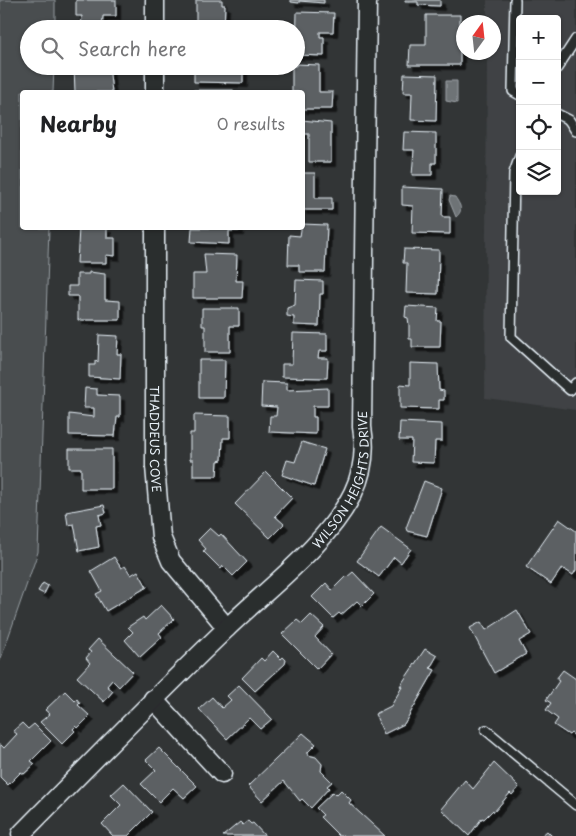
<!DOCTYPE html>
<meta charset="utf-8">
<style>
:root{--surface:#fff;--page:#f6f6f6;--text:#202124;--muted:#757577;--line:#e0e0e0}
body{margin:0;font-family:"Playpen Sans",sans-serif;background:var(--page);color:var(--text)}
.controls{position:absolute;right:15px;top:15px;display:grid;overflow:hidden;border-radius:5px;box-shadow:0 1px 4px #0004}
.controls button{width:45px;height:45px;display:grid;place-items:center;padding:0;border:0;border-bottom:1px solid var(--line);background:var(--surface);color:var(--text);font:25px sans-serif}
.compass{position:absolute;left:456px;top:15px;width:45px;height:45px;border-radius:50%;background:var(--surface);box-shadow:0 1px 4px #0004;rotate:15deg}
.list{margin:0;padding:0;list-style:none}
h2{display:flex;justify-content:space-between;align-items:center;height:65px;margin:0;padding:0 20px;font-size:21px}
h2 small{font-size:16px;font-weight:400;color:var(--muted)}
.icon{flex:none;width:28px;height:28px;fill:none;stroke:currentColor;stroke-width:2;stroke-linecap:round;stroke-linejoin:round}
.map{position:relative;flex:none;width:576px;height:836px;overflow:hidden}
.search{position:absolute;background:var(--surface);box-shadow:0 1px 4px #0004;left:20px;top:20px;width:285px;height:55px;display:flex;align-items:center;gap:12px;box-sizing:border-box;padding:0 18px;border-radius:28px;color:var(--muted);font-size:19px}
.panel{position:absolute;background:var(--surface);box-shadow:0 1px 4px #0004;left:20px;top:90px;width:285px;height:140px;border-radius:5px}
.map>svg:first-child{display:block}
</style>
<div class="map">
<svg width="576" height="836" viewBox="0 0 576 836">
<defs>
<filter id="shadow"><feDropShadow dx="4.5" dy="4.5" stdDeviation="0" flood-color="#0009"/></filter>
</defs>
<rect width="100%" height="100%" fill="#323536"/>
<filter id="ink" filterUnits="userSpaceOnUse"><feTurbulence type="fractalNoise" baseFrequency=".02" numOctaves="2"/><feDisplacementMap in="SourceGraphic" scale="10" xChannelSelector="R" yChannelSelector="G"/><feConvolveMatrix kernelMatrix="1 2 1 2 8 2 1 2 1" color-interpolation-filters="sRGB"/></filter>
<g filter="url(#ink)">
<path fill="#3f4244" fill-rule="evenodd" d="M487 0H576V410L485 398 487 53 494 52V22H487ZM520 19H557V191H520Z"/>
<path fill="#494d4f" stroke="#989fa4" d="M0 0H55V29H29V66H54L53 92H22V228H49L38 552 0 661Z"/>
<g fill="#6e7376" stroke="#9fa5aa">
<path d="M446 81H457V103L446 101Z"/>
<path d="M450 196 455 197C460 205 464 210 456 217L449 200Z"/>
</g>
<g fill="#5c6063" stroke="#e8f1f8" filter="url(#shadow)">
<path d="M76 0H116V16H103L102 29H81L82 16H76Z"/>
<path d="M196 0H222V5H225L224 29H196Z"/>
<path d="M291 0H324V3L299 1V3L291 2Z"/>
<path d="M405 0H440V6L418 5V2H405Z"/>
<path d="M297 12 334 13 333 32H320V37H324V56L296 55Z"/>
<path d="M426 15H460V65H409L410 45H426Z"/>
<path d="M296 64 319 65V92H333L332 109H302V92H292V66H296Z"/>
<path d="M74 66H109L112 92H75Z"/>
<path d="M194 66H243V83L194 82Z"/>
<path d="M404 74 437 75 436 121 411 120 412 93H403Z"/>
<rect x="194" y="90" width="39" height="2"/>
<path d="M302 120 331 123V162H309V134H302Z"/>
<path d="M404 132 436 133V163H432V175H412L414 150H403Z"/>
<path d="M302 173H315V198H332V210H302Z"/>
<path d="M402 187 443 189 442 217H450V234L412 233 413 206 402 205Z"/>
<path d="M302 224 327 225 325 272H299V265H288L289 235 300 236Z"/>
<path d="M79 228H107V238H115V256L106 255V263H77Z"/>
<path d="M192 228H239V231H229V244L191 242Z"/>
<path d="M404 249 439 250 438 294 406 293 407 263H403Z"/>
<path d="M204 254 237 255 236 281H243L242 298H193V274H206Z"/>
<path d="M89 272 105 274V300L120 301V320H78V296H68V286H77V274H89Z"/>
<path d="M296 280 323 281V294H320L319 326 294 325V317L287 316V308L295 305Z"/>
<path d="M406 306 438 308 437 321H441L440 347H412V339H409V325L408 318 405 317Z"/>
<path d="M202 308H239V326H230V352H205V326H202Z"/>
<path d="M293 333 327 334V351H319L318 358H328L327 378 282 377V364H292Z"/>
<path d="M99 335 118 336 117 354H121L120 379 89 377V365H95V361L98 362Z"/>
<path d="M199 360H225L224 398H199Z"/>
<path d="M410 363 438 364 439 390 444 391V400H439V409L400 408V384L410 385Z"/>
<path d="M262 382 287 383V390L328 388V406H313V417H316V434L269 432 270 416H276L277 407 261 406Z"/>
<path d="M85 388 97 389V395L120 396V417H117L115 436 69 435V414L94 417V408H84Z"/>
<path d="M194 415 230 416V438H223L222 460 218 461 217 476H193V460H190V433H194Z"/>
<path d="M400 422 442 424V441H435L434 463 411 462 412 440H399Z"/>
<path d="M302 442 325 449 314 486 282 475 287 460 295 462Z"/>
<path d="M69 449H112V489H81V468H69Z"/>
<path d="M266 472 292 498 275 516 284 524 270 538 235 504Z"/>
<path d="M424 481 442 488 427 536 407 531 406 528Z"/>
<path d="M104 505 106 513 99 515 101 525 96 526 99 547 79 551 74 524 68 525 66 512Z"/>
<path d="M559 519 576 531V570L573 575 562 568 551 584 526 567Z"/>
<path d="M381 527 411 549 401 563 394 557 379 577 357 561Z"/>
<path d="M210 528 219 536 221 534 247 562 233 576 223 566 221 569 203 551 206 549 198 540Z"/>
<path d="M114 557 121 568 125 566 131 575 138 571 147 587 106 611 96 594 102 591 91 571Z"/>
<path d="M353 572 374 594 362 606 357 601 341 615 339 613 333 618 312 597 326 583 332 590 346 576 347 577Z"/>
<path d="M43 583 48 586 44 594 38 591Z"/>
<path d="M161 605 174 619 159 633 162 637 140 657 125 640 133 632 128 627 143 617 145 620Z"/>
<path d="M517 610 531 634 519 641 526 654 494 673 470 628 481 622 486 630Z"/>
<path d="M311 615 324 627 315 637 331 654 317 669 282 634 297 620 302 624Z"/>
<path d="M98 639 133 672 119 687 112 680 107 686 113 691 104 702 77 677 90 663 86 658 91 652 88 650Z"/>
<path d="M425 649 437 656 430 668 435 670 404 724 384 734 375 714 391 706 402 687 400 686Z"/>
<path d="M273 651 281 659 283 657 286 660 285 664 255 691 242 678 261 658 264 661Z"/>
<path d="M563 670 576 679V737L571 733 569 735 554 725 558 719 546 710 551 703 546 700 559 681 556 679Z"/>
<path d="M239 685 272 719 260 729 249 718 227 739 199 709 212 697 222 708 231 700 227 696Z"/>
<path d="M65 691 75 701 77 699 80 703 78 705 90 716 78 728 76 726 73 729 75 731 62 744 40 722 50 714 45 710Z"/>
<path d="M22 723 28 729 34 724 51 741 31 761 35 764 24 774 21 772 8 785 0 777V744L4 748 17 734 13 731Z"/>
<path d="M303 733 316 744 308 752V755L316 757 322 764 321 771 332 782 327 786 329 788 311 808 302 799 300 801 284 781 262 801 248 786Z"/>
<path d="M159 748 197 786 184 798 173 788 159 802 141 784 156 770 146 760Z"/>
<path d="M494 763 519 787 512 795 510 793 494 812 493 810 484 819 482 818 469 836 441 809 465 780 473 789Z"/>
<path d="M124 783 152 812 128 836H113L102 824 121 805 111 795Z"/>
<path d="M341 790 351 800 349 803 385 836H339L320 817 323 815 316 808 333 792 336 795Z"/>
<path d="M248 821 251 824 253 823 265 836H223L240 822 243 825Z"/>
<path d="M547 831 552 836H541Z"/>
</g>
<g fill="none" stroke-linecap="round" stroke-linejoin="round">
<defs>
<g id="lane">
<path d="M515 0 513 91 520 95"/>
<path d="M557 68 576 39"/>
<path d="M557 114 569 120 576 131"/>
<path d="M520 156 514 173 511 337 570 390 576 383"/>
<path d="M486 730 576 805"/>
</g>
<g id="street">
<path d="M155 0V29"/>
<path d="M155 66V92"/>
<path id="s1" d="M155 228V466L161 537 171 561 227 628"/>
<path d="M153 699 222 774"/>
<path id="s2" d="M21 834C89 765 157 695 227 628 268 588 327 545 353 493 363 472 366 450 362 427L367 0"/>
</g>
</defs>
<use href="#lane" stroke="#e8f1f8" stroke-width="12"/>
<use href="#street" stroke="#e8f1f8" stroke-width="21"/>
<use href="#lane" stroke="#2a2d2e" stroke-width="9"/>
<use href="#street" stroke="#2a2d2e" stroke-width="18"/>
</g>
</g>
<g text-anchor="middle" dominant-baseline="central" stroke-width="5" stroke-linejoin="round" paint-order="stroke">
<g font-size="12" fill="#e8f1f8" stroke="#2a2d2e">
<text stroke="none"><textPath href="#s1" startOffset="211">THADDEUS COVE</textPath></text>
<text stroke="none"><textPath href="#s2" startOffset="486">WILSON HEIGHTS DRIVE</textPath></text>
</g>
</g>
</svg>
<div class="controls">
<button>+</button>
<button>−</button>
<button><svg class="icon" aria-label="locate" viewBox="0 0 24 24"><circle cx="12" cy="12" r="6"/><path d="M12 2v4M12 18v4M2 12h4M18 12h4"/></svg></button>
<button><svg class="icon" aria-label="layers" viewBox="0 0 24 24"><path d="M12 4l9 5-9 5-9-5zM3 14l9 5 9-5"/></svg></button>
</div>
<svg class="compass" viewBox="-18 -18 36 36"><path d="M0-13l5 13h-10z" fill="#e53935"/><path d="M0 13l5-13h-10z" fill="#757577"/></svg>
<div class="search"><svg class="icon" aria-label="search" viewBox="0 0 24 24"><circle cx="10" cy="10" r="6"/><path d="M15 15l6 6"/></svg>Search here</div>
<section class="panel">
<h2>Nearby<small>0 results</small></h2>
<ul class="list">
</ul>
</section>
</div>
